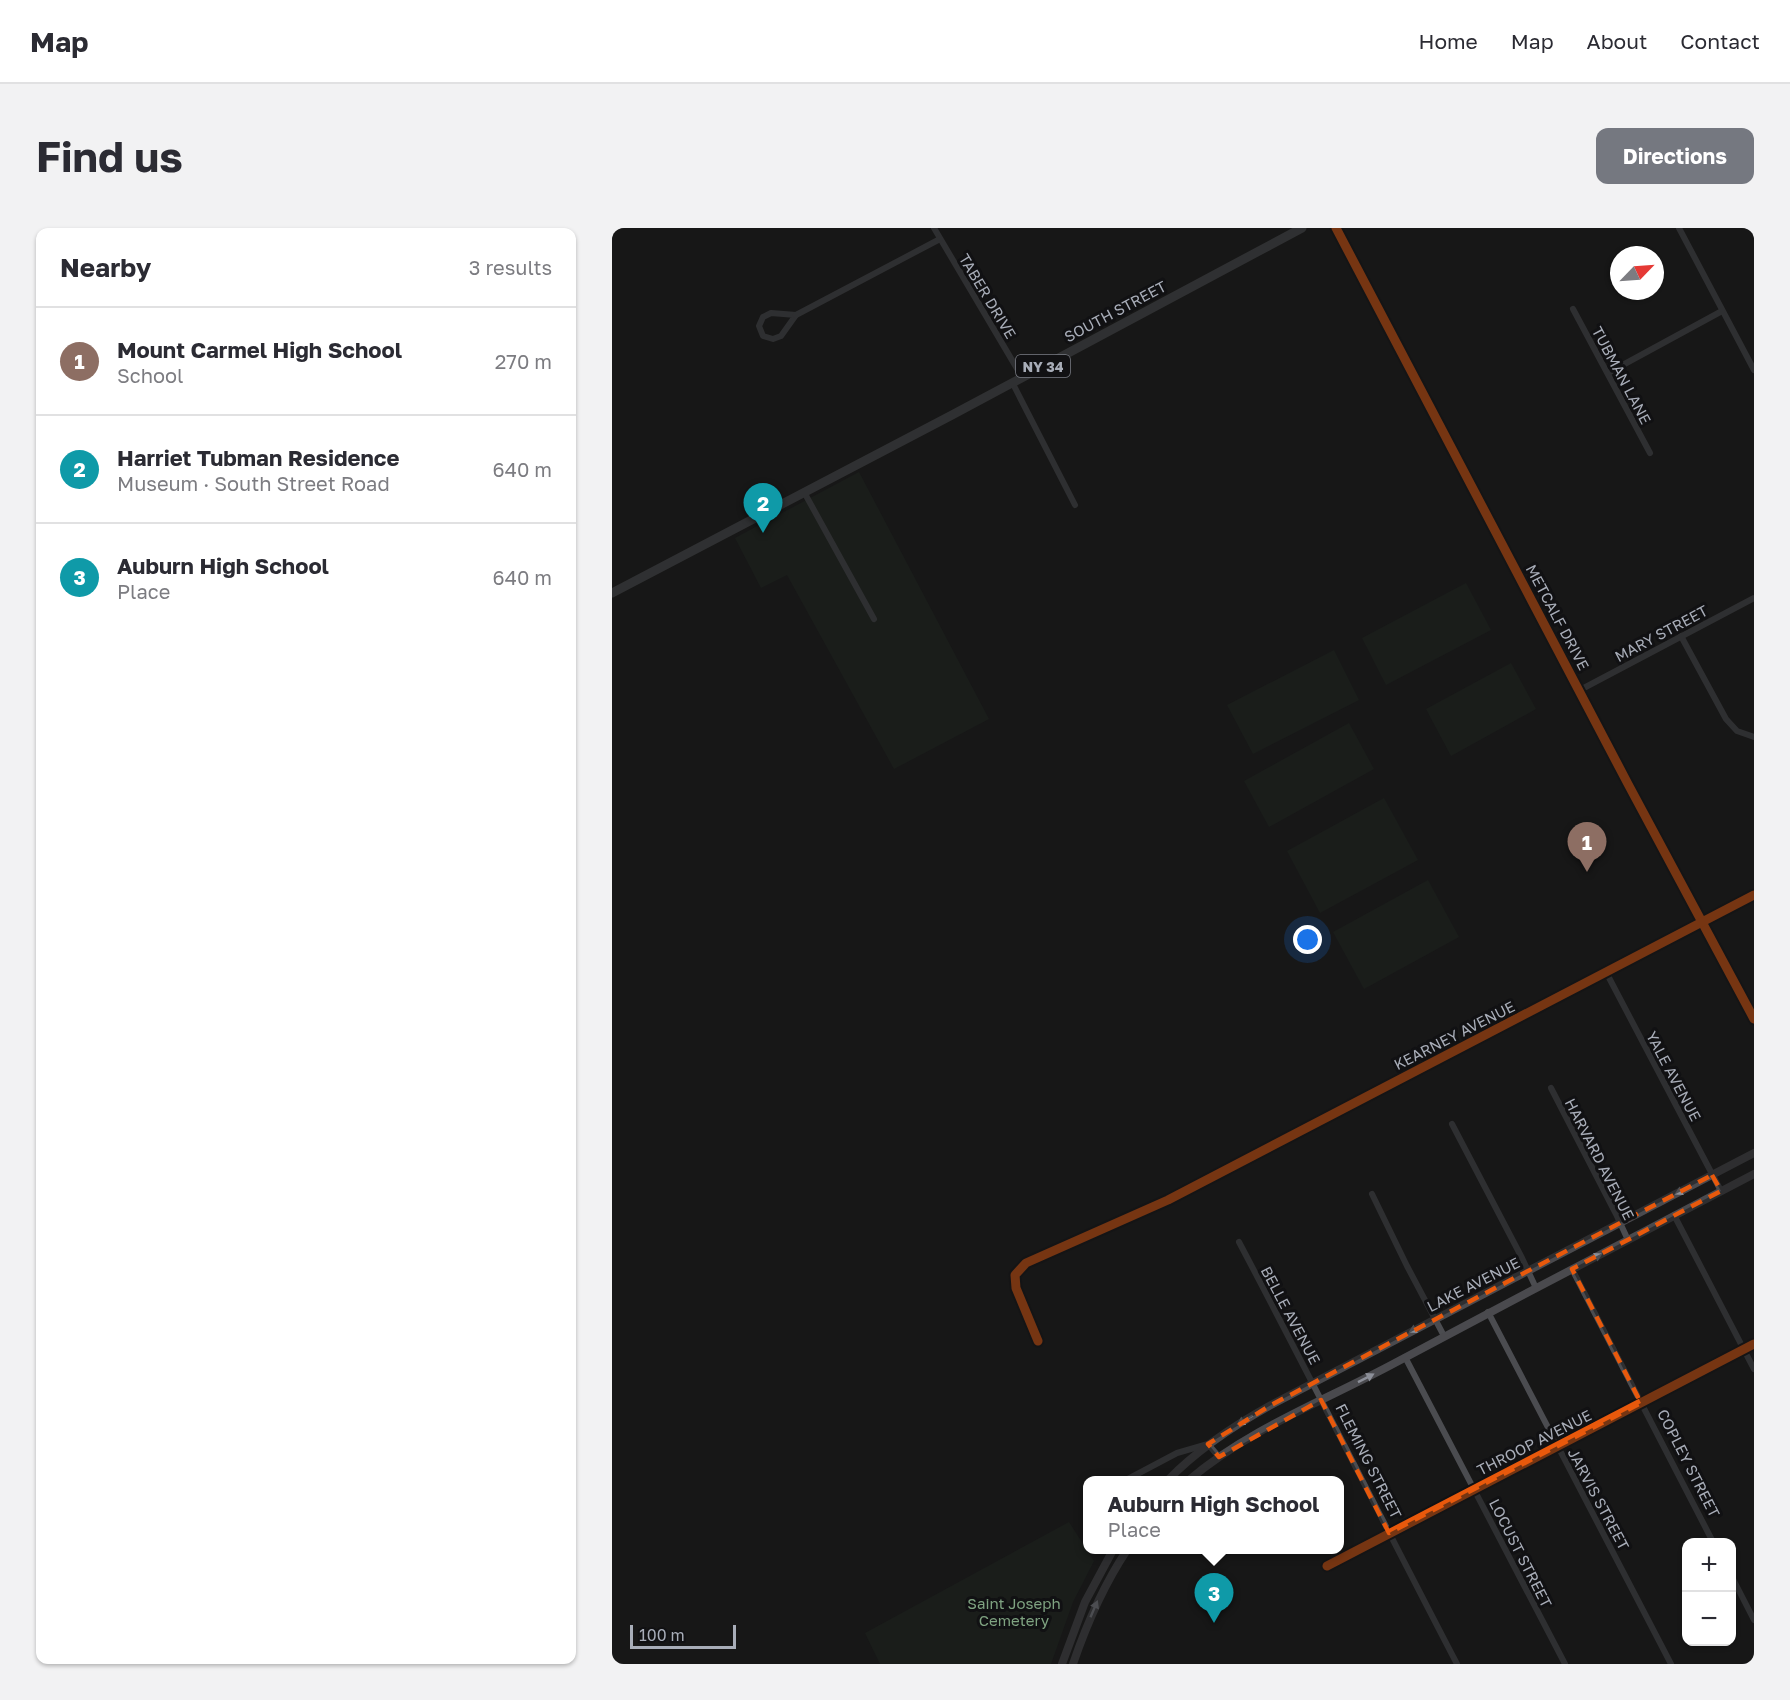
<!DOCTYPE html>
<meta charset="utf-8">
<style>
:root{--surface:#fff;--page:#f2f2f3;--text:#2b2b33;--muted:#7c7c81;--line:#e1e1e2;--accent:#757880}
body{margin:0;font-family:"Golos Text",sans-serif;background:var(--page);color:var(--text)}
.controls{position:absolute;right:18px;bottom:18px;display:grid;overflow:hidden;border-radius:12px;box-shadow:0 2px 4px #0004}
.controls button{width:54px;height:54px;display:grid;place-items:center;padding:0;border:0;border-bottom:2px solid var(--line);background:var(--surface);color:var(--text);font:30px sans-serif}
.compass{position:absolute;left:998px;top:18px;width:54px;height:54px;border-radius:50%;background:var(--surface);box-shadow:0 2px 4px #0004;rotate:65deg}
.scale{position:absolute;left:18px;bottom:15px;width:106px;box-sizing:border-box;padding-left:6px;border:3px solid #a8adb8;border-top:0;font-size:16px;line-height:21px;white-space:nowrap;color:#a8adb8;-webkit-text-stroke:4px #111113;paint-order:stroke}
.you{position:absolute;left:696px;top:712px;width:21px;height:21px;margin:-15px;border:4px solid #fff;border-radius:50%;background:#1a73e8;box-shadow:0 0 0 9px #1a73e833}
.badge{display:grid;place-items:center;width:39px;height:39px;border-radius:50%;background:var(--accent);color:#fff;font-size:20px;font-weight:700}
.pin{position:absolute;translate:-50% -50px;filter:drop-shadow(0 2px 3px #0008)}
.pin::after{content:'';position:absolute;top:32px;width:21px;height:18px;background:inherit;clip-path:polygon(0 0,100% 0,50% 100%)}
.popup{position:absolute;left:471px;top:1248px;width:261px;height:78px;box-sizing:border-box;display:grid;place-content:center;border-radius:12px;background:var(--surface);filter:drop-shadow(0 2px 4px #0005);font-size:20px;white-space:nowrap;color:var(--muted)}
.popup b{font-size:22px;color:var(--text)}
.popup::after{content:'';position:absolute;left:50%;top:100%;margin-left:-12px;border:12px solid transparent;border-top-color:var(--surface)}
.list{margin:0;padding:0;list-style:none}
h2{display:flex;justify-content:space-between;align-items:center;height:78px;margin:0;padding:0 24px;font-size:26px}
h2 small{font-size:20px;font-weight:400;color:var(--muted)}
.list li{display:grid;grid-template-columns:39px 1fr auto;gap:18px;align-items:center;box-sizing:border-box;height:108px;padding:0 24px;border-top:2px solid var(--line)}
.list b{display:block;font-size:22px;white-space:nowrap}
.list p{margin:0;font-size:20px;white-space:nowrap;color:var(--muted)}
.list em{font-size:20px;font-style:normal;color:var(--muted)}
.map{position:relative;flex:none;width:1142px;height:1436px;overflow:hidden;border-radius:12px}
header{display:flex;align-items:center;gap:36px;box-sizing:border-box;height:84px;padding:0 30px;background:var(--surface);border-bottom:2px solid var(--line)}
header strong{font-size:28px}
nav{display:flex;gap:33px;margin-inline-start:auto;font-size:21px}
.intro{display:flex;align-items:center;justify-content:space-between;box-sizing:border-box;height:144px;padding:0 36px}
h1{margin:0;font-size:42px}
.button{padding:15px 27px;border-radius:12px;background:var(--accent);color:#fff;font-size:21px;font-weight:700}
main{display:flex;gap:36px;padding:0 36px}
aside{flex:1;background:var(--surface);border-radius:12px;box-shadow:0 2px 4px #0004}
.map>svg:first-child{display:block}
</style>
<header>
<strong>Map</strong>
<nav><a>Home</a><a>Map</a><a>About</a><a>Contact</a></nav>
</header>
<div class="intro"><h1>Find us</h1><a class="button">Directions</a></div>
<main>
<aside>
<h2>Nearby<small>3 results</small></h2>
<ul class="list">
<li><span class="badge" style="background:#8d6e63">1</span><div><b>Mount Carmel High School</b><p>School</p></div><em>270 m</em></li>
<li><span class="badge" style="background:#0f9aa8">2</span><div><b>Harriet Tubman Residence</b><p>Museum · South Street Road</p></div><em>640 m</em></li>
<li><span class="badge" style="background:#0f9aa8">3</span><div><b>Auburn High School</b><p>Place</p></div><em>640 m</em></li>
</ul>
</aside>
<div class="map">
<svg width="1142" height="1436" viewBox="0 0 1142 1436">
<rect width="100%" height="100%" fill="#171717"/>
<g fill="#1d241e">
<path d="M247 244 377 491 282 541 175 347 149 360 123 310Z"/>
<path d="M854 355 879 402 774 457 750 410Z"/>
<path d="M722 422 747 472 641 526 615 477Z"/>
<path d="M899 435 924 481 839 528 814 481Z"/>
<path d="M737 495 762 541 657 599 632 553Z"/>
<path d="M772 570 806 632 708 685 675 623Z"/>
<path d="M816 652 847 709 752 761 721 704Z"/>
<path d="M457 1294 482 1333 461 1374 439 1436H268L253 1405Z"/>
</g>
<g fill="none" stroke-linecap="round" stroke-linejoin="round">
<g stroke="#4b4c50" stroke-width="6">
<path d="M322 0 410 149"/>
<path d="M1067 0 1142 142"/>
<path d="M961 81 1038 225"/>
<path d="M159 85 184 87 169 108 161 111 151 108 147 98 151 89Z"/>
<path d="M184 87 328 11"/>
<path d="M996 145 1110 83"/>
<path d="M400 154 463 277"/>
<path d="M192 264 262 391"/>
<path d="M1069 408 1114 491 1125 503 1142 509"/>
<path d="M968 462 1142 370"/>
<path d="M994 744 1109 963"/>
<path d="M939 860 1004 986 1016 1012"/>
<path d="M840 896 910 1030 924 1060"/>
<path d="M760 966 795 1038 832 1108"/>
<path d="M1062 987 1142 1141"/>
<path d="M627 1014C701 1154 772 1296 845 1436"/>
<path d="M960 1041 1101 1314"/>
<path d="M876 1084 1059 1436"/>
<path d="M426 1113 404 1060 403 1047 414 1035 556 972 1142 667"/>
<path d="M793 1129 953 1436"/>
<path d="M514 1252 565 1225 596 1216 607 1229"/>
<path d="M715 1338 1142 1116"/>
<path d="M1120 1349 1142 1392"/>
</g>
<path stroke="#4b4c50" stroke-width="8" d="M724 0 1016 556 1142 791"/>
<g stroke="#4a4a4e" stroke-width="8">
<path d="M556 1252C586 1221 621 1198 659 1177L1142 925"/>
<path d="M577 1252C637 1201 712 1173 781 1136 901 1072 1021 1009 1142 946"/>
<path d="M450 1436 473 1374 501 1322"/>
<path d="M461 1436C475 1395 491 1358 515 1322"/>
</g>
<path stroke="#4d4f52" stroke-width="9" d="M0 365 340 187 690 0"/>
<defs>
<g id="cycleway">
<path d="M724 0 1016 556 1142 791"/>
<path d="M426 1113 404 1060 403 1047 414 1035 556 972 1142 667"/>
<path d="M715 1338 1142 1116"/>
</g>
</defs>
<use href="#cycleway" stroke="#111113" stroke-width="13"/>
<use href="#cycleway" stroke="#e8590c" stroke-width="9"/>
</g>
<defs><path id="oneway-solid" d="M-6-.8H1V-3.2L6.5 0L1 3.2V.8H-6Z" transform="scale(1.5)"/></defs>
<g fill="#8c8f98">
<use href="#oneway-solid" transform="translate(1071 962) rotate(153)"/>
<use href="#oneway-solid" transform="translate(982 1030) rotate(-28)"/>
<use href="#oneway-solid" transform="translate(805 1100) rotate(152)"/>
<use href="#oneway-solid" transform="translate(754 1150) rotate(-27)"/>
<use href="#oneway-solid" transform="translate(633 1192) rotate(150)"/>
<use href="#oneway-solid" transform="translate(482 1381) rotate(-67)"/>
</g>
<path d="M0 0H1142V1436H0ZM1100 947 1109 963 960 1041 1029 1175 777 1305 709 1172 607 1229 596 1216 659 1177Z" fill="#171717" fill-opacity=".55" fill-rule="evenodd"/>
<path fill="none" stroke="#e8590c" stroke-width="4.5" stroke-dasharray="12 8" stroke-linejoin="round" d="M1100 947 1109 963 960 1041 1029 1175 777 1305 709 1172 607 1229 596 1216 659 1177Z"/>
<g text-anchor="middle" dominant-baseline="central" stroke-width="6" stroke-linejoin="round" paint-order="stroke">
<rect fill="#111113" stroke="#7b7e86" stroke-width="1.5" x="404" y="127" width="54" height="22" rx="4.5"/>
<g font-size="14" font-weight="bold" fill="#a8adb8">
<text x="431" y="138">NY 34</text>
</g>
<g font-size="15" fill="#a8adb8" stroke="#111113">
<text transform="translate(376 68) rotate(59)">TABER DRIVE</text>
<text transform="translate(503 83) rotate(-28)">SOUTH STREET</text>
<text transform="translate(1010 147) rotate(62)">TUBMAN LANE</text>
<text transform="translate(946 389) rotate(62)">METCALF DRIVE</text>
<text transform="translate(1049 405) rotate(-28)">MARY STREET</text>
<text transform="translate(842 807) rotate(-27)">KEARNEY AVENUE</text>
<text transform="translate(1062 848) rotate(62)">YALE AVENUE</text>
<text transform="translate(988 931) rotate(63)">HARVARD AVENUE</text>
<text transform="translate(861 1056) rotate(-27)">LAKE AVENUE</text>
<text transform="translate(679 1087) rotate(62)">BELLE AVENUE</text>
<text transform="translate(922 1214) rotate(-27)">THROOP AVENUE</text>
<text transform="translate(757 1233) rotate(63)">FLEMING STREET</text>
<text transform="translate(1077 1235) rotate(63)">COPLEY STREET</text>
<text transform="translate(987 1271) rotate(62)">JARVIS STREET</text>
<text transform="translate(909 1325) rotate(63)">LOCUST STREET</text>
</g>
<g font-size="15" fill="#7fa381" stroke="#111113">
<text x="402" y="1375">Saint Joseph<tspan x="402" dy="17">Cemetery</tspan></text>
</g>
</g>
</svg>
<div class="controls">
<button>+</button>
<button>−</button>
</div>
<svg class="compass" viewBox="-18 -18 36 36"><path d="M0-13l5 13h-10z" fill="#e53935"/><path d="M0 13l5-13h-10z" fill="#7c7c81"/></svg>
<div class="scale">100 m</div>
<div class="you"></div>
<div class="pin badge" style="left:975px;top:644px;background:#8d6e63">1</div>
<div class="pin badge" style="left:151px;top:305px;background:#0f9aa8">2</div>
<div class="pin badge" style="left:602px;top:1395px;background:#0f9aa8">3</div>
<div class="popup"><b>Auburn High School</b>Place</div>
</div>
</main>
